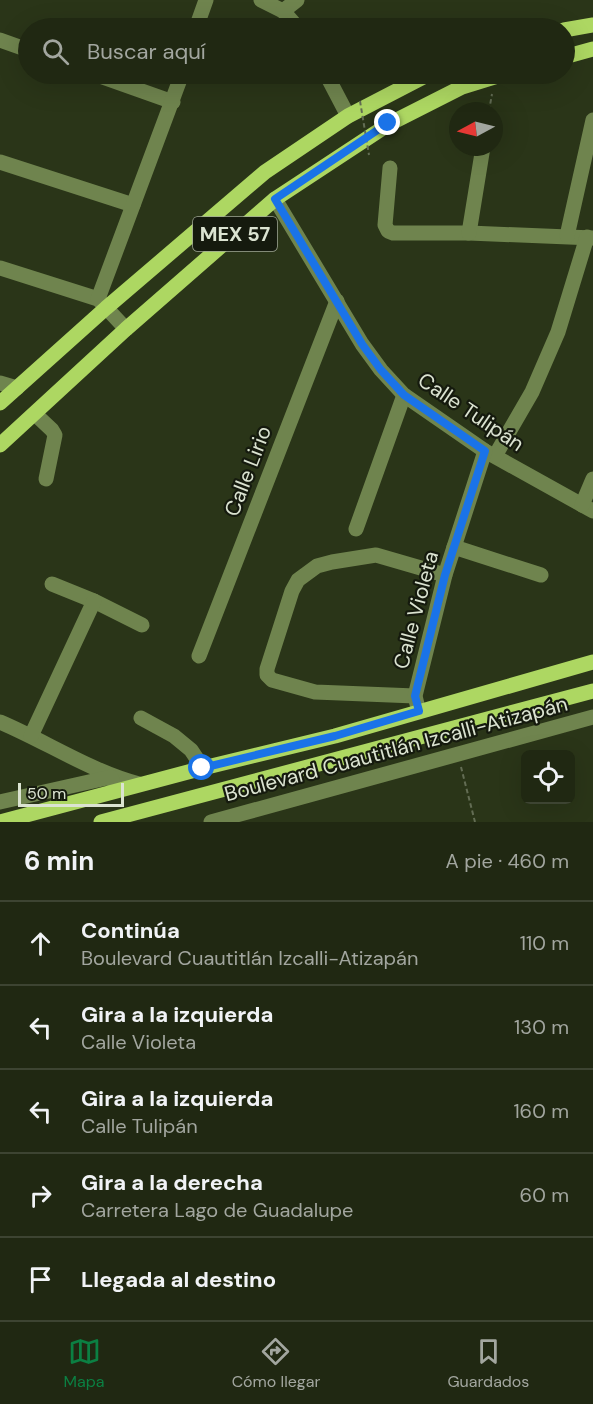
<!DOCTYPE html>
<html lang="es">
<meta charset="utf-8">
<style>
:root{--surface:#202812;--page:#2d3420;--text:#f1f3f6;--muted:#a2a69f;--line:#3d4432;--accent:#0b8043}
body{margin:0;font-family:"DM Sans",sans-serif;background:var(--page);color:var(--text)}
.controls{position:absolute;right:18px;bottom:18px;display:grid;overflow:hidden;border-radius:9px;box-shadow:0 6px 24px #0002}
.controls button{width:54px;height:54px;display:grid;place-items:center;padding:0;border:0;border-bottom:2px solid var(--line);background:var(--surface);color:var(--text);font:30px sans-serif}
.compass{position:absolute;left:449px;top:102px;width:54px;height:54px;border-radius:50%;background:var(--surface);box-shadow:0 6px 24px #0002;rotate:263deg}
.scale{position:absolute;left:18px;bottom:15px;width:106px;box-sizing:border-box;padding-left:6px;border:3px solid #dbe3d1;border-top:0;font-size:16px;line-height:21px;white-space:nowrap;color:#dbe3d1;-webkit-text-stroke:4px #151a0e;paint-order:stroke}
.stop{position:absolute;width:18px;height:18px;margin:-14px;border:4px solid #1a73e8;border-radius:50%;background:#fff}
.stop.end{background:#1a73e8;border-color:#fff;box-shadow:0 2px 6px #0008}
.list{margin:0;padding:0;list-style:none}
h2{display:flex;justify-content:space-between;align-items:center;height:78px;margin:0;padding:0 24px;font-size:26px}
h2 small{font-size:20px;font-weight:400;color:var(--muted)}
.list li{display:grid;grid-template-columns:39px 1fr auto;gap:18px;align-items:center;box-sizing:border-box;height:84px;padding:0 24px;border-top:2px solid var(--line)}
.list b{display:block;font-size:22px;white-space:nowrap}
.list p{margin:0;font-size:20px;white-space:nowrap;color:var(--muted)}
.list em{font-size:20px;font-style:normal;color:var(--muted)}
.icon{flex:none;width:33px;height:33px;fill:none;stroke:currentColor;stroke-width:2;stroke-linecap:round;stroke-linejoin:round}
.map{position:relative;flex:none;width:593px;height:822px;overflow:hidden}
.search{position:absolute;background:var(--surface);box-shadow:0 6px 24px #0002;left:18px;right:18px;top:18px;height:66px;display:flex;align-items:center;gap:15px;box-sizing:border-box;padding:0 21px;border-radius:33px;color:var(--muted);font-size:22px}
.sheet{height:498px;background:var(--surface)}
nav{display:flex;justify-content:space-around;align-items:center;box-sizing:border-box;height:84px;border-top:2px solid var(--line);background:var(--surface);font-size:16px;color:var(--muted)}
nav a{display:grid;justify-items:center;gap:3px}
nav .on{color:var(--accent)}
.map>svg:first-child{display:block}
</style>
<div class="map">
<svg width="593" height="822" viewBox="0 0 593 822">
<rect width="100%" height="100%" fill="#2a3518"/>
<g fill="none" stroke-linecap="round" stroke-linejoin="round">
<g stroke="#636d54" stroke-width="2" stroke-dasharray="4.5 3" stroke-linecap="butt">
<path d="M489 111 492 94"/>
<path d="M461 767 475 822"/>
</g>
<g stroke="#6f844e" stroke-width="15">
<path d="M261 0 283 11 298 28"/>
<path d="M283 11 297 0"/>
<path d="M196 28 206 0"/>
<path d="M0 40 28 50"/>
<path d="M94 74 173 102"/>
<path d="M326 74 348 116"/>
<path d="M0 162 133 205"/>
<path d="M390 168 385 225 388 231 393 233H469L593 238"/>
<path d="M275 199 362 344 381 370 404 395 485 451 593 511"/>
<path d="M469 233 483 147"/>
<path d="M567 236 593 120"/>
<path d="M0 268 98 299 126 329"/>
<path d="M98 299 182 74"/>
<path d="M0 383 17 388"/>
<path d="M35 414 52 430 55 435 46 479"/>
<path d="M495 456 532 392 558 332 587 237"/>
<path d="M582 505 593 479"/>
<path d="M356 529 404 395"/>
<path d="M454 547 541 575"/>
<path d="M52 584 94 601 142 625"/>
<path d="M199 656 337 301"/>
<path d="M415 696 315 692 272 680 267 675V669L292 591 298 580 317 566 332 562 376 555 445 575"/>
<path d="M417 704 415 696 445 575 485 451"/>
<path d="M141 718 174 736 191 750 203 768"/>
<path d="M0 722C47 742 90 771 139 784"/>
<path d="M31 736 94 601"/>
<path d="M0 802 111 777 112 780"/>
<path d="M211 822 593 717"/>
</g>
<g stroke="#add762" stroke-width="15">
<path d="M564 30 593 25"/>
<path d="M564 57 593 49"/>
<path d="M0 403 106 308 265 172 348 116 429 74"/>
<path d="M0 445 126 329 275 199 389 124 462 87 504 74"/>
<path d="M0 822 203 768 335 736 593 662"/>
<path d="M101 822 593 691"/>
</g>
<path stroke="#636d54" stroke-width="2" stroke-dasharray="4.5 3" stroke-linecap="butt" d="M360 101 369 155"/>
</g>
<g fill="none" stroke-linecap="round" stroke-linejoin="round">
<path stroke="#1a73e8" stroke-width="8" d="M202 768 335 736 419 711 415 696 445 575 485 451 404 395 381 370 362 344 275 199 388 123"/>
</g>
<g text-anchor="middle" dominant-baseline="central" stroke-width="4.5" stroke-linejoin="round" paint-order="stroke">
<rect fill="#151a0e" stroke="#a0a796" stroke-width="1.5" x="193" y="217" width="84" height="34" rx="4.5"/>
<g font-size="20" font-weight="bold" fill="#dbe3d1">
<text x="235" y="234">MEX 57</text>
</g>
<g font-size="21" fill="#dbe3d1" stroke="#151a0e">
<text transform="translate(471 412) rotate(34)">Calle Tulipán</text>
<text transform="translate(248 471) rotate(-69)">Calle Lirio</text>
<text transform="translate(416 610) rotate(-75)">Calle Violeta</text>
<text transform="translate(396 749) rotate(-15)">Boulevard Cuautitlán Izcalli-Atizapán</text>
</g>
</g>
</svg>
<div class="controls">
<button><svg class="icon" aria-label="locate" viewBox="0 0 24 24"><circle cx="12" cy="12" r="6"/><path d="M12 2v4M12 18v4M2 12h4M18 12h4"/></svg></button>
</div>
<svg class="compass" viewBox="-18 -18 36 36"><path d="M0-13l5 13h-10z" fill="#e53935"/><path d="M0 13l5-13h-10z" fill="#a2a69f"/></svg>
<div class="scale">50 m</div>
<div class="stop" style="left:202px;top:768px"></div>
<div class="stop end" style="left:388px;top:123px"></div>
<div class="search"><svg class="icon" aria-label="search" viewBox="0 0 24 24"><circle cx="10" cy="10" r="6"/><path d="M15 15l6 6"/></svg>Buscar aquí</div>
</div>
<section class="sheet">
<h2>6 min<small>A pie · 460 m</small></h2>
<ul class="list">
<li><svg class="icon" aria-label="ahead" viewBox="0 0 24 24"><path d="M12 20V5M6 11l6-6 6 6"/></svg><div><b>Continúa</b><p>Boulevard Cuautitlán Izcalli-Atizapán</p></div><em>110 m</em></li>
<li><svg class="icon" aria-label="left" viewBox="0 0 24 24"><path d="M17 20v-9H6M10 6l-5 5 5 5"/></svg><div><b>Gira a la izquierda</b><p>Calle Violeta</p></div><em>130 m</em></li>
<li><svg class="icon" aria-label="left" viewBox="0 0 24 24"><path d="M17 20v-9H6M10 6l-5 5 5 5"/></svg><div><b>Gira a la izquierda</b><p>Calle Tulipán</p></div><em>160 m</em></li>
<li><svg class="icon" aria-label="right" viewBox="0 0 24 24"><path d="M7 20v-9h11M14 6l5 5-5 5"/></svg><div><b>Gira a la derecha</b><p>Carretera Lago de Guadalupe</p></div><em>60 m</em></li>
<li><svg class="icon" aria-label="arrive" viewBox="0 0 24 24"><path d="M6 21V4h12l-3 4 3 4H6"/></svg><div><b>Llegada al destino</b></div></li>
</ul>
</section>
<nav>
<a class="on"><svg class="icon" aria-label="map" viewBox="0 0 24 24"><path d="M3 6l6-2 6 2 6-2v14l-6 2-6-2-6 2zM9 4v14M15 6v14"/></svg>Mapa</a>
<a><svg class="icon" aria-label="directions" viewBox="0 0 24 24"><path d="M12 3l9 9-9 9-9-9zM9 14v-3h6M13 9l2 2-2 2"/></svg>Cómo llegar</a>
<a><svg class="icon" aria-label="saved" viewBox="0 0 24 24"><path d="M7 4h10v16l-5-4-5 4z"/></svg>Guardados</a>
</nav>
